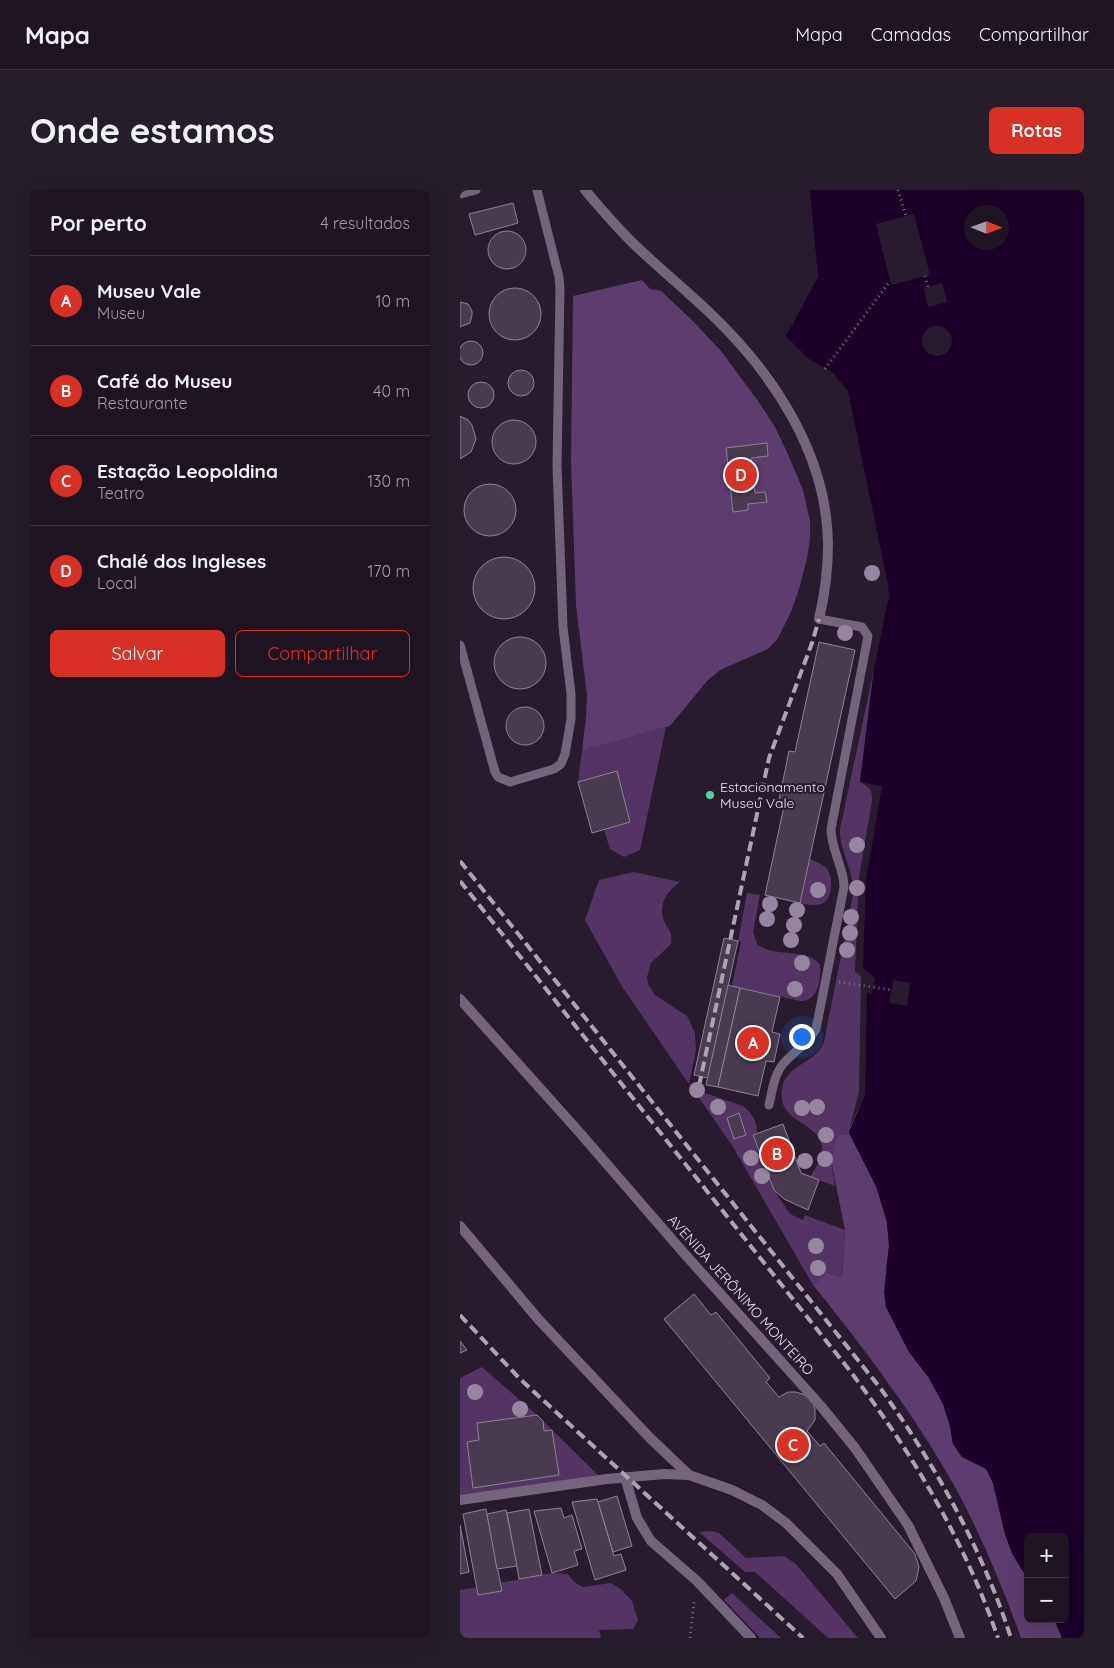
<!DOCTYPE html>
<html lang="pt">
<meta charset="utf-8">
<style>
:root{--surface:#1e1422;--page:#261d2a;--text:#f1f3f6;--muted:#a19ea5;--line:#3c3340;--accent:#d93025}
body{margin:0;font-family:Quicksand,sans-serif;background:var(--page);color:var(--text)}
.controls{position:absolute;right:15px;bottom:15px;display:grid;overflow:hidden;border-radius:8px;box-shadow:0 5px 20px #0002}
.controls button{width:45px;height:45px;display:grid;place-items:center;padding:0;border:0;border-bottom:1px solid var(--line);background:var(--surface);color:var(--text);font:25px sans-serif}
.compass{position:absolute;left:504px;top:15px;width:45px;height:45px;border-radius:50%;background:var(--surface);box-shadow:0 5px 20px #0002;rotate:91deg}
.you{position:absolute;left:341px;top:846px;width:18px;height:18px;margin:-12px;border:4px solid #fff;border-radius:50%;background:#1a73e8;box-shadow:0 0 0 8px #1a73e833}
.badge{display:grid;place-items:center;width:32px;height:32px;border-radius:50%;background:var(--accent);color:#fff;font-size:16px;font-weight:700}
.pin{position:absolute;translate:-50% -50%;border:2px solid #fff;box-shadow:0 1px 5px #0006}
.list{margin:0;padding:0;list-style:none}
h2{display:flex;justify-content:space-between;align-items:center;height:65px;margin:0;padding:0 20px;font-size:21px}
h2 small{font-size:16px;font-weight:400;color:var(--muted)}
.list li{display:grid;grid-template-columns:32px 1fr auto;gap:15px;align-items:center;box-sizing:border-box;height:90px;padding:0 20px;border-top:1px solid var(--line)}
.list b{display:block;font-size:19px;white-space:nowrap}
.list p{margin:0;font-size:16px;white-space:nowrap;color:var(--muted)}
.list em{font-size:16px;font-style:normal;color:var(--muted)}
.actions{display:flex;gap:10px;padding:15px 20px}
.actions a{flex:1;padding:11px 0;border:1px solid var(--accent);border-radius:8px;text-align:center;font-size:18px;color:var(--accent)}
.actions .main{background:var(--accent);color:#fff}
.map{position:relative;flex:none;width:624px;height:1448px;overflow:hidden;border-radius:8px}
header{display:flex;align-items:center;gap:30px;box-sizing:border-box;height:70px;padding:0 25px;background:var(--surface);border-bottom:1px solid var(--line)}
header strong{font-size:24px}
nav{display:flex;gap:28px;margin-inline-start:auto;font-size:18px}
.intro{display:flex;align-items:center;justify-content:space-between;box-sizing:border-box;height:120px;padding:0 30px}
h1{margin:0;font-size:35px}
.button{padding:12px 22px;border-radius:8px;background:var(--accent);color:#fff;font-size:18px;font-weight:700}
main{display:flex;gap:30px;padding:0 30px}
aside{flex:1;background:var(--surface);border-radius:8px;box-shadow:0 5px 20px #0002}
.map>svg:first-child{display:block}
</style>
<header>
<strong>Mapa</strong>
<nav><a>Mapa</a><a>Camadas</a><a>Compartilhar</a></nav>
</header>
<div class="intro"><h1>Onde estamos</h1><a class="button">Rotas</a></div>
<main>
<aside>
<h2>Por perto<small>4 resultados</small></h2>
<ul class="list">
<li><span class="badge">A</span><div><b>Museu Vale</b><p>Museu</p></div><em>10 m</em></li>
<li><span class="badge">B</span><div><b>Café do Museu</b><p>Restaurante</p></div><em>40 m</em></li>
<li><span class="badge">C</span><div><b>Estação Leopoldina</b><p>Teatro</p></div><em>130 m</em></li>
<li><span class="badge">D</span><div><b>Chalé dos Ingleses</b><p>Local</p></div><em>170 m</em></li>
</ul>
<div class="actions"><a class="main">Salvar</a><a>Compartilhar</a></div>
</aside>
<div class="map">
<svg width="624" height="1448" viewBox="0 0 624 1448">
<rect width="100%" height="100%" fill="#281b2e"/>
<g fill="#533462" fill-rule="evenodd">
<path d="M414 479 400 592C409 596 413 601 412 611L399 687 395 781 401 787 399 902 390 937 405 904 408 981 390 945H377L371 970 375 996 350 987C387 935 326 939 322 910 317 874 356 876 364 852L393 705C395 681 379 662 380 639Z"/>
<path d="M206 537 180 660 164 667 150 659 144 640 170 632 157 582 118 592 122 561Z"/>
<path d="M350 669C356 672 363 674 367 679 371 684 371 689 371 695 370 717 358 717 340 713Z"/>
<path d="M174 682 220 692C206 701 197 717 205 733 209 741 213 744 211 754L191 773 187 787 188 794 195 805 227 826 235 843 236 860 229 894 163 798 125 730 139 690Z"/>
<path d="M287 703 300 705 293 742 297 754C312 768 349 757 360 775 361 791 358 812 340 811L272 796 281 752 278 751Z"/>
<path d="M233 899 283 916C293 924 297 931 297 943L293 945 314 1000 330 1024 343 1030 345 1025 385 1040 382 1088 366 1082 353 1095 273 957ZM278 924 286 945 274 949 267 928Z"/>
<path d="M22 1177 77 1225 139 1286 0 1307V1188Z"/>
<path d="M251 1341 259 1343 286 1368 324 1366 336 1374 398 1448H368L295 1382H285L239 1342Z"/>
<path d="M92 1383 108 1384 114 1392 123 1397 151 1393 162 1400 172 1411 178 1430 173 1439 139 1440 141 1448H0V1400L17 1397 19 1405 41 1401 40 1393Z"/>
<path d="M272 1403 321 1448H300L264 1410Z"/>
</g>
<g fill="#5d3d6d">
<path d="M182 90 190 99 201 101 232 130 261 161 298 211 315 237 327 262 343 300 350 331V350L347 368 340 396 331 422 318 448 308 459 260 480 247 491 210 536 122 561 126 527 127 506 116 415 111 271 113 106Z"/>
<path d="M377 945H390L416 996 427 1032 429 1056 426 1079V1117L449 1162 469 1188 483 1214 490 1236 493 1254 502 1267 526 1278 533 1293 545 1344 552 1363 568 1390V1429H594L602 1448H561C544 1400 524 1353 501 1308 460 1232 407 1162 353 1095L366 1082 382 1088 385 1040 371 970Z"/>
</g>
<path fill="#1b0028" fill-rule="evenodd" d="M350 0H624V1448H602L594 1429H605V1347H568V1390L552 1363 545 1344 533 1293 526 1279 502 1267 493 1254 490 1236 483 1214 469 1188 449 1162 426 1117 424 1102 429 1056 427 1032 416 996 390 945 389 942 405 904 407 803 412 804 415 788 403 778 406 691 422 596 400 592 414 479 429 406 428 395 388 201 372 182 349 169 326 146 358 87ZM512 22H542V52H512Z"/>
<g fill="#281b2e">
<path d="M454 24 470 85 431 95 416 34Z"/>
<path d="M482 93 487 112 468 117 464 98Z"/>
<circle cx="477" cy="151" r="15"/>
<path d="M433 790 450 793 447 816 429 813Z"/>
</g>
<g fill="#493c50" stroke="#8f8098">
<path d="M53 13 58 33 15 45 9 24Z"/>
<circle cx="47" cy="60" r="19"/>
<circle cx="55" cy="124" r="26"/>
<path d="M0 112 8 114 12 121V125L10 133 0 137Z"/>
<circle cx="11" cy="163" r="12"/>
<circle cx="61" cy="193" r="13"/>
<circle cx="21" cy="205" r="13"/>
<path d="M0 226 8 230 12 235 16 249 11 262 0 269Z"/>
<circle cx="54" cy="252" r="22"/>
<path d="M307 253 308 266 291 268 295 303 305 302 307 312 288 314V320L273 322 266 258Z"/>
<circle cx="30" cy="320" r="26"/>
<circle cx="44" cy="398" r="31"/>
<circle cx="60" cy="473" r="26"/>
<path d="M359 452 395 460 340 713 305 705 324 616 318 615 329 561 335 562Z"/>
<circle cx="65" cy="536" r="19"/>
<path d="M157 581 170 632 132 643 118 592Z"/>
<path d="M264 748 278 751 248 888 234 885Z"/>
<path d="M268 795 280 798 258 897 246 895Z"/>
<path d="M280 798 320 807 312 842 320 844 314 872 306 871 298 906 258 897Z"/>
<path d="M279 923 286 945 274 949 267 928Z"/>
<path d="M323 934 341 983 359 990 348 1020 324 1009 314 1000 293 945Z"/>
<path d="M234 1104 251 1125 256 1122 310 1188 306 1192 319 1207 328 1202H336L345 1205 353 1213 355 1219V1230L347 1241 360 1256 364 1253 455 1364 459 1377 456 1391 435 1409 204 1129Z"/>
<path d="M0 1151 7 1160 0 1163Z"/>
<path d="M77 1225 83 1231 84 1241 92 1240 99 1285 13 1298 7 1252 19 1250 17 1233Z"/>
<path d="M157 1306 172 1356 153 1362 138 1312Z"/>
<path d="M137 1309 154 1366 161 1364 166 1380 135 1390 112 1312Z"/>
<path d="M101 1318 104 1328 112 1325 122 1359 114 1361 118 1375 92 1383 74 1321Z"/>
<path d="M26 1319 42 1401 18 1405 3 1324Z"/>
<path d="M69 1319 82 1385 59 1389 47 1323Z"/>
<path d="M46 1320 57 1376 37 1379 27 1324Z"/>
<path d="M0 1335 9 1382 0 1384Z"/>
</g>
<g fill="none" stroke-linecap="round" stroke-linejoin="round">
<g stroke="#786c7d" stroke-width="3" stroke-dasharray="1 4" stroke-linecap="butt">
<path d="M438 0 446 26"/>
<path d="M465 86 468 97"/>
<path d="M365 179 430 91"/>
<path d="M379 792 432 800"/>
<path d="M230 1448 234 1412"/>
</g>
<g stroke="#73647b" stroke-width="9">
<path d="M0 4 16 0"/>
<path d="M0 455 35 582 38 587 50 592 94 579 101 574 105 564 111 529V504L103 437 97 276 100 99 99 87 77 0"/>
<path d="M309 915C312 902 314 885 323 874 334 861 348 854 356 839L384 697C384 677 371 660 371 639L408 446 402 437 359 429"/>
</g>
<g stroke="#73647b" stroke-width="10">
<path d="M125 0C141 19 157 38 176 56 200 79 227 101 251 124 314 184 367 265 368 354 368 379 365 404 359 429"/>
<path d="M0 1036 79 1130 190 1248 229 1285"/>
<path d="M165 1287 177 1328 191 1351 237 1391 291 1448"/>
<path d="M0 1310 147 1289 204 1284 229 1285 272 1300 302 1315 326 1333 377 1384 421 1448"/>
</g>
<path stroke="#73647b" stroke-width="10" d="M0 809 120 943 222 1061 360 1215 395 1258 448 1335 484 1408 500 1448"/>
<g stroke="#aea3b2" stroke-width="4" stroke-dasharray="10 5" stroke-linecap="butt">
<path d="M0 671 421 1199C475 1275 522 1358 551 1448"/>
<path d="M0 691 387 1177C450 1259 504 1349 538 1448"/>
<path d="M239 896 309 568 352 453 359 429"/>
<path d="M0 1125 60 1189 343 1448"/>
</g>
</g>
<g fill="#96859f">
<circle cx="412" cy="383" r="8"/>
<circle cx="385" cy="443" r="8"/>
<circle cx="397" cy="655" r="8"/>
<circle cx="397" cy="698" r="8"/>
<circle cx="358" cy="700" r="8"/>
<circle cx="310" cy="714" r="8"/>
<circle cx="337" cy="720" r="8"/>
<circle cx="391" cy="727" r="8"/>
<circle cx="307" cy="729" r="8"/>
<circle cx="334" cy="735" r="8"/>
<circle cx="390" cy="743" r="8"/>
<circle cx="331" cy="750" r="8"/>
<circle cx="387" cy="760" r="8"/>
<circle cx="342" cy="773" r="8"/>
<circle cx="335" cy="799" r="8"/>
<circle cx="237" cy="900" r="8"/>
<circle cx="258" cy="917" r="8"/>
<circle cx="357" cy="917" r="8"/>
<circle cx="342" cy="918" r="8"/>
<circle cx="366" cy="945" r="8"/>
<circle cx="291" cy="968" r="8"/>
<circle cx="365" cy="969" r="8"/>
<circle cx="345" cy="971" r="8"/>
<circle cx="302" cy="986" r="8"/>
<circle cx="356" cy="1056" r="8"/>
<circle cx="358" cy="1078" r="8"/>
<circle cx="15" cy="1202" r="8"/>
<circle cx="60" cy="1219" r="8"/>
</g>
<circle fill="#47d49e" stroke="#281b2e" stroke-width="2" cx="250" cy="605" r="5"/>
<g text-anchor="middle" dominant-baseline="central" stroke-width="4" stroke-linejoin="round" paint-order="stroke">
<g font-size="14" fill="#e9e0ed" stroke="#281b2e" text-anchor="start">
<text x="260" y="597">Estacionamento<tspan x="260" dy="16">Museu Vale</tspan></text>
</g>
<g font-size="14" fill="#e9e0ed" stroke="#281b2e">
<text transform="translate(281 1105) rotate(48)">AVENIDA JERÔNIMO MONTEIRO</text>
</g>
</g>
</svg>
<div class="controls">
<button>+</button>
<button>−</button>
</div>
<svg class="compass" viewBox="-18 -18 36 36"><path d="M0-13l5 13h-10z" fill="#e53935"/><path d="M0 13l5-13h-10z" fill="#a19ea5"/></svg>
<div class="you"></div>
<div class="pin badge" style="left:293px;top:853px">A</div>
<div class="pin badge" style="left:317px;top:964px">B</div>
<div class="pin badge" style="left:333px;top:1255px">C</div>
<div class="pin badge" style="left:281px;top:285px">D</div>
</div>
</main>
